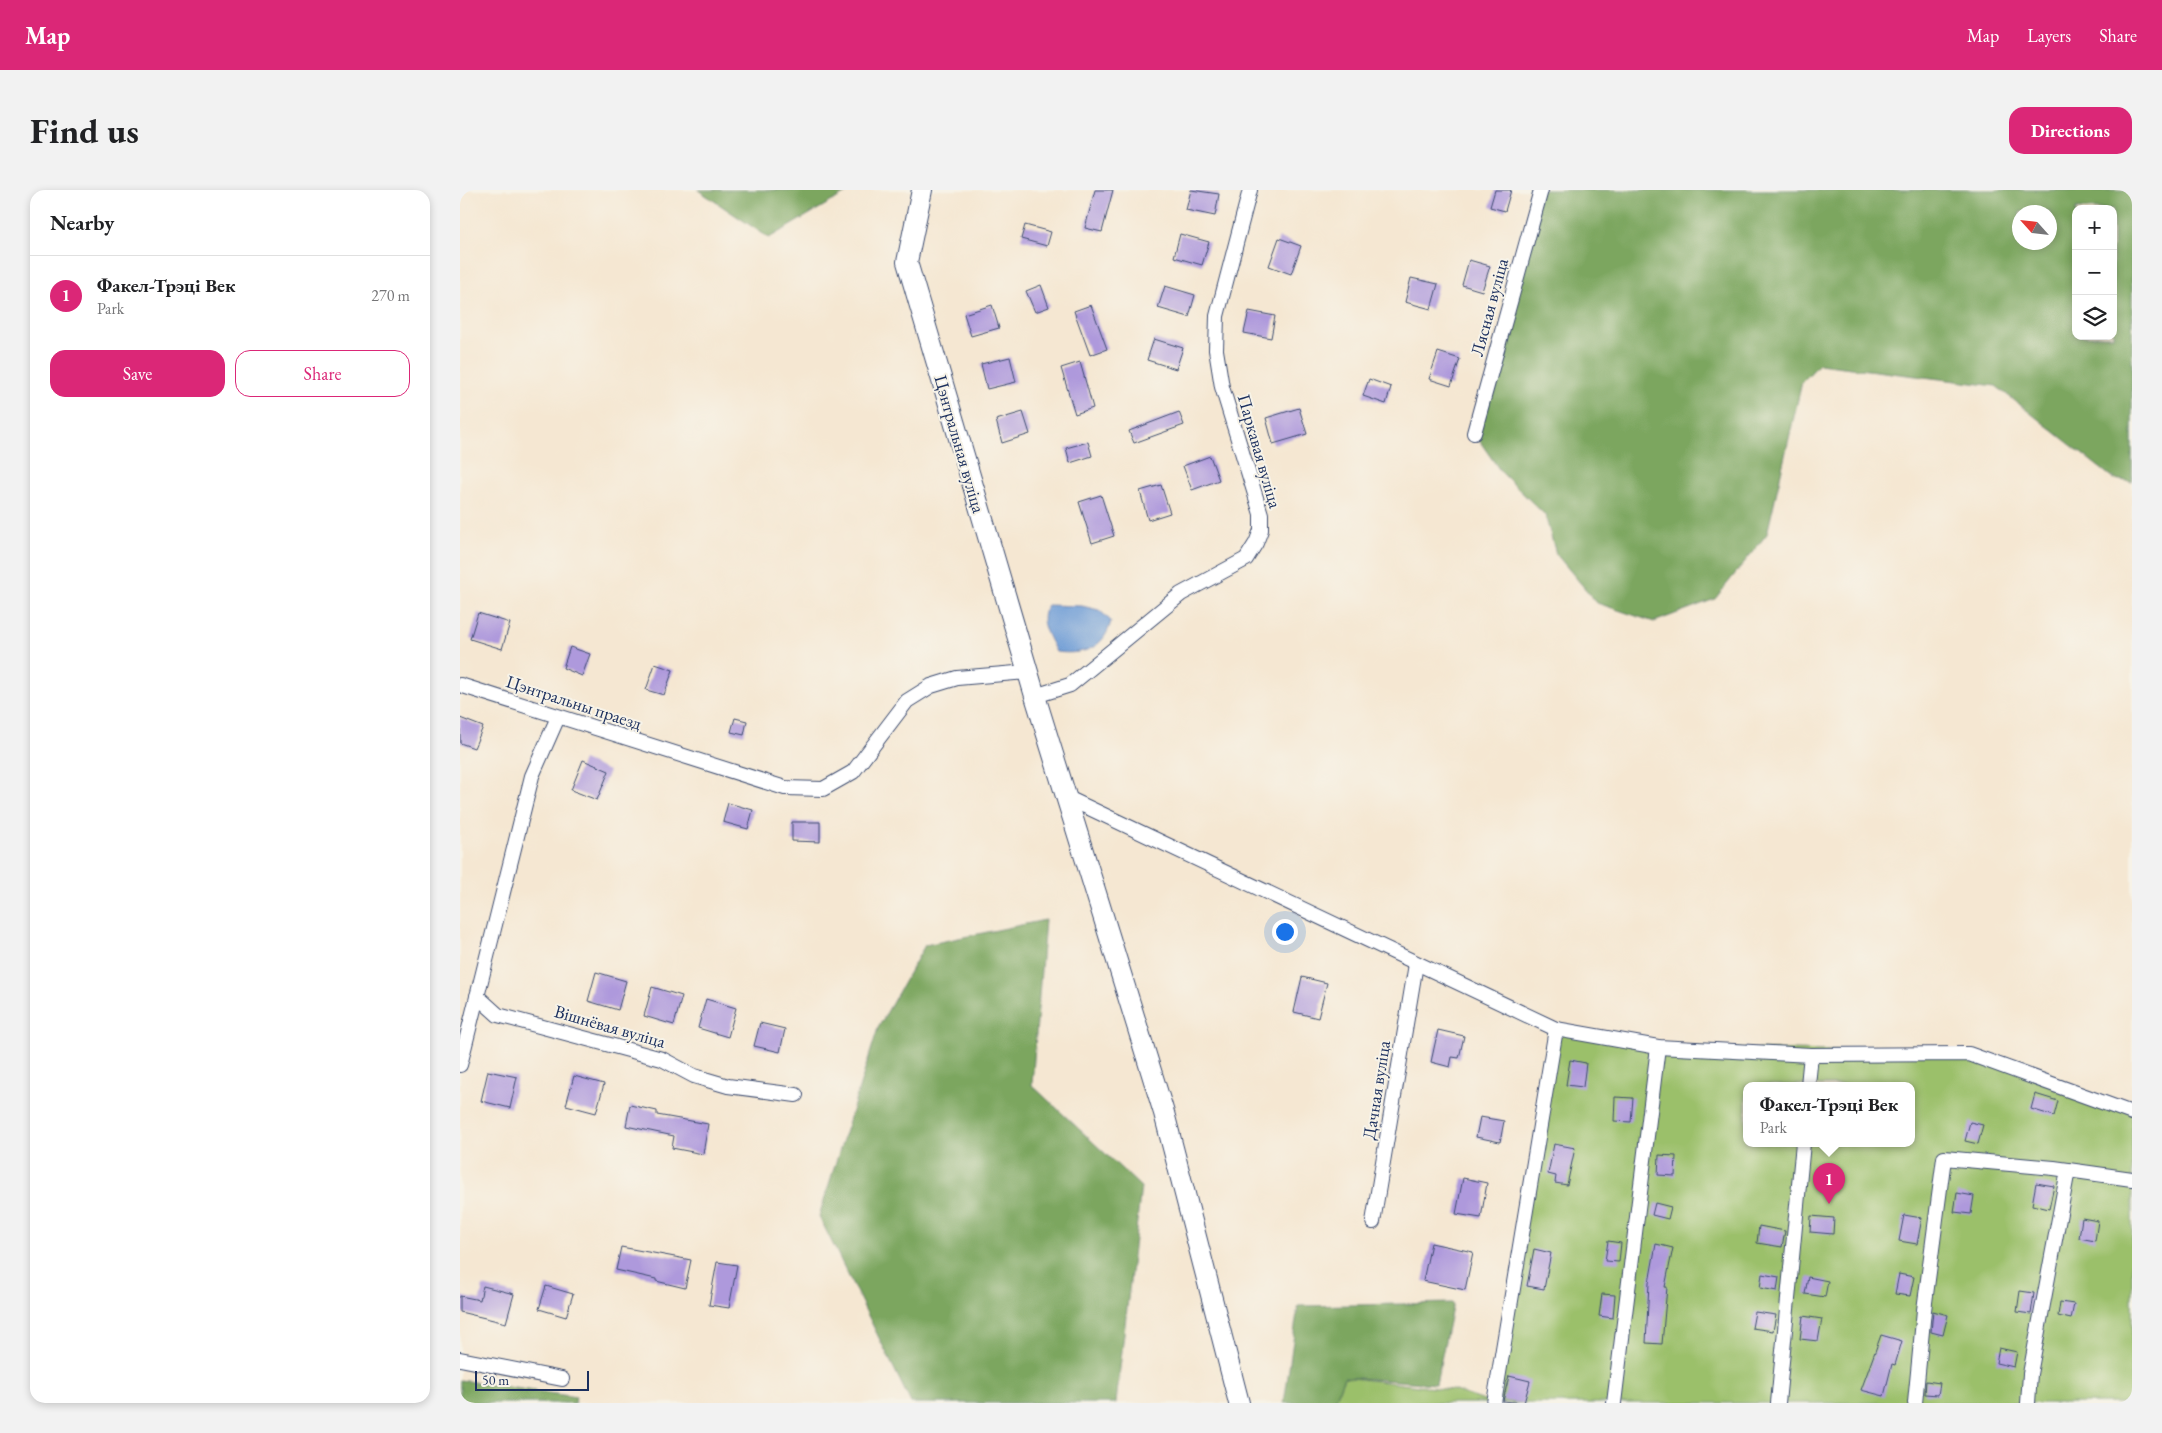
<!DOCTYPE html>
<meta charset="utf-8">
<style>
:root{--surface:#fff;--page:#f2f2f2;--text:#202124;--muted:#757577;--line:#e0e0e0;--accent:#db2777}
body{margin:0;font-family:"EB Garamond",serif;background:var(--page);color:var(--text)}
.controls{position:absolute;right:15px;top:15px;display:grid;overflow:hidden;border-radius:10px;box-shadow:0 2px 8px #0003}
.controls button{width:45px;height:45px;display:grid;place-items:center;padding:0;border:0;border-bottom:1px solid var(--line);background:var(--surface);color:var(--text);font:25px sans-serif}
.compass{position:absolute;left:1552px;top:15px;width:45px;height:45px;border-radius:50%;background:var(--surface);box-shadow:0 2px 8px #0003;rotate:297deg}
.scale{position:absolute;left:15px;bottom:12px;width:114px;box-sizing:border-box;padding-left:5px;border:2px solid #1b2f5e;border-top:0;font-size:14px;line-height:18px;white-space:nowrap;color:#1b2f5e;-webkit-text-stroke:4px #f7f3e8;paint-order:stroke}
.you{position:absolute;left:824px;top:741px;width:18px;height:18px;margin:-12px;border:4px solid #fff;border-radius:50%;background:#1a73e8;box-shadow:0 0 0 8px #1a73e833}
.badge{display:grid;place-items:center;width:32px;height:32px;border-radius:50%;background:var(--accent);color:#fff;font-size:16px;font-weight:700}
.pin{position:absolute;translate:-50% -41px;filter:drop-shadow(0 1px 2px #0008)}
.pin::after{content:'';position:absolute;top:26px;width:18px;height:15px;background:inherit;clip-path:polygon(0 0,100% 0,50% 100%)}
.popup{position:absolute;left:1283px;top:892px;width:172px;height:65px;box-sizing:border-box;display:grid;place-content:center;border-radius:10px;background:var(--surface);filter:drop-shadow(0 1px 4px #0005);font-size:16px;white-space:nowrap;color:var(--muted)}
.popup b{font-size:19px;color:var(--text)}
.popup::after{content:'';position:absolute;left:50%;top:100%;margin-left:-10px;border:10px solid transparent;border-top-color:var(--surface)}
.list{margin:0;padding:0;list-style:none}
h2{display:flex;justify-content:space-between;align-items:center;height:65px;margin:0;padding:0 20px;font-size:21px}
h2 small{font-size:16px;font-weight:400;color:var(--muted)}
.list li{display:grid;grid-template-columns:32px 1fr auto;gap:15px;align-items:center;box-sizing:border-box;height:80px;padding:0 20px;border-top:1px solid var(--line)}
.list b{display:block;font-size:19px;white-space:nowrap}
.list p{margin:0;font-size:16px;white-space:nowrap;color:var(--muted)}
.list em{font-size:16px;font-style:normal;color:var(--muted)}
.actions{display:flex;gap:10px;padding:15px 20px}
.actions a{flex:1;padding:11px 0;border:1px solid var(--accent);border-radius:15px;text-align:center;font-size:18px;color:var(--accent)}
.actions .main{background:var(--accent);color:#fff}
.icon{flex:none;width:28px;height:28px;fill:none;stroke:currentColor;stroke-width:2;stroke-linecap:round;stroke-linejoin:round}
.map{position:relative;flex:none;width:1672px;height:1213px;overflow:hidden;border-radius:15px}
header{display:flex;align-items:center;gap:30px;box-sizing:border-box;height:70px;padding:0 25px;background:var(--accent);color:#fff}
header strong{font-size:24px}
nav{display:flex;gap:28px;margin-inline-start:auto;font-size:18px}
.intro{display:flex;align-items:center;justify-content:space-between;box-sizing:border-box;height:120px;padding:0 30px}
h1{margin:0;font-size:35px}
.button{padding:12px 22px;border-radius:15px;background:var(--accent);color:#fff;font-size:18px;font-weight:700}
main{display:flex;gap:30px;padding:0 30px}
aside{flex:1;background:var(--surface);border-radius:15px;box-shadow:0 2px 8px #0003}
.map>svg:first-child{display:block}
</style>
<header>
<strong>Map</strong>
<nav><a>Map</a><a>Layers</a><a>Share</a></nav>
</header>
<div class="intro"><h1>Find us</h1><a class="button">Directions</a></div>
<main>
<aside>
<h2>Nearby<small></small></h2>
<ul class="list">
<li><span class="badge">1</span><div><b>Факел-Трэці Век</b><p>Park</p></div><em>270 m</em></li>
</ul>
<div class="actions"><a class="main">Save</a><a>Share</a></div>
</aside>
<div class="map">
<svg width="1672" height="1213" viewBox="0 0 1672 1213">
<rect width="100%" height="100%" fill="#f7f3e8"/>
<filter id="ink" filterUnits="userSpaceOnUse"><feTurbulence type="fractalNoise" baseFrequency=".02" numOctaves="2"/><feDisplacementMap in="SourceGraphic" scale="10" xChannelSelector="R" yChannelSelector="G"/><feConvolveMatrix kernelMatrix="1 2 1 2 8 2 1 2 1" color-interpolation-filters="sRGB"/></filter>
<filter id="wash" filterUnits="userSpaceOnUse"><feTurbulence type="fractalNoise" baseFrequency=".0096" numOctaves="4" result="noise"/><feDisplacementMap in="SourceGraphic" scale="20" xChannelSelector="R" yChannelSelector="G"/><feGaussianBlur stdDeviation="1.12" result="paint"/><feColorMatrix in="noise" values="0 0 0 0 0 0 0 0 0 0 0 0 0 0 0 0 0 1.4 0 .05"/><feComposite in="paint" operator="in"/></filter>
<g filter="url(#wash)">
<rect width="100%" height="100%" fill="#f5e7d2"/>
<g fill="#9bc06a" stroke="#5b7864" fill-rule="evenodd">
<path d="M1096 839 1198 857 1509 864 1672 923V1213H1034ZM1286 895H1452V953H1286Z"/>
<path d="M884 1187 992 1200 1031 1213H874Z"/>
</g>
<g fill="#7ca65e" stroke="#4c6a5e" fill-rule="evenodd">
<path d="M238 0H391L309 48Z"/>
<path d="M1081 0H1672V292L1654 289 1536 196 1359 174 1342 192 1307 344 1255 409 1194 432 1137 413 1096 364 1085 325 1041 282 1014 243ZM1616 19H1653V146H1616ZM1560 22H1590V52H1560Z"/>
<path d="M585 730 572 895 681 997 656 1213H451L359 1026 418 838 465 755Z"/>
<path d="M993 1113 976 1194 884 1187 874 1213H824L838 1116Z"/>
<path d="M0 1190 116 1207 115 1213H0Z"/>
</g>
<path fill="#6e9cd6" stroke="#44669a" d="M588 415 622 416 639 420 651 431C644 460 622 465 596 462 589 447 576 430 588 415Z"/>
<g id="blocks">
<g fill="#ae99dc">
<path d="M635 0H653L642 42 625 38Z"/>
<path d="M731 0 759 4 755 26 726 20Z"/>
<path d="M1035 0H1051L1045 21 1030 17Z"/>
<path d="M565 35 591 42 587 56 561 49Z"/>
<path d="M720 44 749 52 742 75 714 67Z"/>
<path d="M819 48 841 56 831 84 809 76Z"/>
<path d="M1009 70 1030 76 1022 101 1002 95Z"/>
<path d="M951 88 978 94 971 119 945 112Z"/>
<path d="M581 95 589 117 575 122 566 101Z"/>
<path d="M705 96 735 105 729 127 698 118Z"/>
<path d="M532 115 539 138 511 146 504 124Z"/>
<path d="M631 115 647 159 630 165 614 121Z"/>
<path d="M789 121 815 126 811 148 784 143Z"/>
<path d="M694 149 723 158 716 179 687 170Z"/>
<path d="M978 162 1000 169 991 196 969 189Z"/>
<path d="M550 167 556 192 527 199 521 174Z"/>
<path d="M620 172 633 218 615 224 601 178Z"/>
<path d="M909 189 931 197 926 214 903 206Z"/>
<path d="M839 218 847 244 813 254 806 228Z"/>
<path d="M563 222 570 244 542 253 536 230Z"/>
<path d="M719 222 724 235 674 253 669 241Z"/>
<path d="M628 252 632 266 610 273 606 258Z"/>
<path d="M750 266 759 290 732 300 723 276Z"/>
<path d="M701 295 710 323 688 330 680 301Z"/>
<path d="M641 305 654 346 632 353 619 312Z"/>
<path d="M18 423 50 433 42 459 10 449Z"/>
<path d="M110 457 130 464 122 486 103 478Z"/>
<path d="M195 474 213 480 204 505 186 500Z"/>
<path d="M0 528 23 537 14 558 0 553Z"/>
<path d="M275 528 287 531 284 545 271 542Z"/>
<path d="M123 570 149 581 137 610 111 600Z"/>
<path d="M268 613 293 620 288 639 263 632Z"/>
<path d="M332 632H360V652L332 651Z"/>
<path d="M136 782 166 791 158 820 128 811Z"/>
<path d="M842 787 867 793 858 828 834 822Z"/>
<path d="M192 797 222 806 214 835 184 826Z"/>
<path d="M246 809 276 818 268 847 238 838Z"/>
<path d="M300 833 325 839 320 862 294 856Z"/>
<path d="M978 840 1004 846 999 868 992 867 990 877 971 872Z"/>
<path d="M1110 870 1126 873 1123 897 1106 895Z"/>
<path d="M28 881 57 887 50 918 21 911Z"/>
<path d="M114 886 144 894 136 923 106 915Z"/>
<path d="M1575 904 1598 911 1594 926 1571 919Z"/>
<path d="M1155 907 1173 908 1171 932 1154 931Z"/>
<path d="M170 915 197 921V925L248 934 243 964 212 958 214 946 166 936Z"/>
<path d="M1020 927 1044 931 1040 952 1016 947Z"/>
<path d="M1510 932 1523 935 1518 954 1505 951Z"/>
<path d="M1094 954 1115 958 1107 995 1095 993 1096 986 1088 984Z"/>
<path d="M1199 965 1216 966 1215 986 1198 985Z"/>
<path d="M1003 988 1027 993 1021 1028 996 1024Z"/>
<path d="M1576 993 1594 996 1589 1019 1572 1015Z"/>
<path d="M1497 1003 1514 1006 1511 1024 1494 1022Z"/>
<path d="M1195 1013 1211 1017 1208 1029 1192 1025Z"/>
<path d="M1444 1025 1462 1028 1457 1054 1439 1051Z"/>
<path d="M1351 1026 1374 1028 1373 1044 1350 1042Z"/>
<path d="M1622 1028 1638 1031 1635 1051 1619 1048Z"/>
<path d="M1299 1036 1325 1041 1322 1057 1297 1053Z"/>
<path d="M1148 1051 1161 1053 1159 1072 1145 1071Z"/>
<path d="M971 1053 1013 1062 1005 1100 963 1091Z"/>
<path d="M1196 1054 1213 1058 1205 1097H1207L1202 1154 1186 1153 1189 1093Z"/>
<path d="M161 1057 231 1070 225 1098 196 1091V1089L156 1080Z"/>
<path d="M1074 1059 1091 1063 1084 1099 1067 1096Z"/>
<path d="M257 1072 277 1075 269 1118 249 1115Z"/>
<path d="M1302 1084 1319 1087 1317 1101 1300 1098Z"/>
<path d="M1439 1084 1454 1087 1450 1106 1435 1104Z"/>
<path d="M1348 1087 1368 1091 1365 1107 1345 1104Z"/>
<path d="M23 1096 54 1104 46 1133 0 1122V1106L20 1110Z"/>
<path d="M86 1096 113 1104 106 1127 79 1119Z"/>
<path d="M1560 1101 1574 1103 1571 1124 1557 1122Z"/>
<path d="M1142 1104 1155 1105 1153 1128 1139 1126Z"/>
<path d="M1600 1112 1614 1114 1611 1129 1598 1126Z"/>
<path d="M1473 1121 1488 1125 1483 1145 1471 1142Z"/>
<path d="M1295 1122 1316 1125 1313 1141 1292 1138Z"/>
<path d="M1343 1126 1362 1129 1358 1151 1340 1149Z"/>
<path d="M1421 1145 1442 1151 1435 1175 1432 1174 1424 1206 1401 1200Z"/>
<path d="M1539 1158 1557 1162 1554 1177 1536 1173Z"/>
<path d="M1049 1186 1070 1191 1064 1213 1043 1211Z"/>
<path d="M1466 1191 1480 1193 1478 1205 1465 1204Z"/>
</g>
</g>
</g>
<g filter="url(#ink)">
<use href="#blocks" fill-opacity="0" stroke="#3c4b6f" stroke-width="1"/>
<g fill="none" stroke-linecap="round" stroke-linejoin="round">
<defs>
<g id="street">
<path d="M1014 243 1081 0"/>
<path d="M0 495 325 598 363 599 393 582 447 511 471 496 497 488 568 482"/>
<path d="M575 506 610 495 721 404 786 369 796 353 801 340V324L762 197 756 160 757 126 790 0"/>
<path d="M608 608 1096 839 1198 857 1351 865 1509 864 1672 923"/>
<path d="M17 806 38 825 202 869 234 886 268 896 336 905"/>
<path d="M0 875 72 586 98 527"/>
<path d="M1348 895 1351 865"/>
<path d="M913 1032 956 774"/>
<path d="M0 1169 102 1189"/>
<path d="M1034 1213 1096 839"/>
<path d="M1154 1213 1198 857"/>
<path d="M1318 1213 1343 953"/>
<path d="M1455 1213 1464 1120 1484 968 1594 978 1672 989"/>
<path d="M1568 1213 1570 1184 1608 980"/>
</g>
<path id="secondary" d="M462 0 447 72 575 506 704 923 779 1213"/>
</defs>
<use href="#street" stroke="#3c4b6f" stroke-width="16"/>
<use href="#secondary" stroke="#3c4b6f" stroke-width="22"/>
<use href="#street" stroke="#fff" stroke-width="14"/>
<use href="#secondary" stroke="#fff" stroke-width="20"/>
</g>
</g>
<g text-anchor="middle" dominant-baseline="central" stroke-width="4" stroke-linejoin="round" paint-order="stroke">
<g font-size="18" fill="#1b2f5e" stroke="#f7f3e8">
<text transform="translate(1029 117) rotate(-75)">Лясная вуліца</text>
<text transform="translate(500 254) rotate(74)">Цэнтральная вуліца</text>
<text transform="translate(800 261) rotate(74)">Паркавая вуліца</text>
<text transform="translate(114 512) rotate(18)">Цэнтральны праезд</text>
<text transform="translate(150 836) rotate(16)">Вішнёвая вуліца</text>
<text transform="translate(916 900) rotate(-81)">Дачная вуліца</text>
</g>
</g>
</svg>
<div class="controls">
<button>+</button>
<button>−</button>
<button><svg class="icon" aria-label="layers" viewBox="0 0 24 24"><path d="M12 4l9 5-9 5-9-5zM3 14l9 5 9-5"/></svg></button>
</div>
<svg class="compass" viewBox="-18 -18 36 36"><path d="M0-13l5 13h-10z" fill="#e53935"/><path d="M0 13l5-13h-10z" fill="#757577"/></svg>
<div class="scale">50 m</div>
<div class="you"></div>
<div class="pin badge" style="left:1369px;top:1014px">1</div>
<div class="popup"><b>Факел-Трэці Век</b>Park</div>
</div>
</main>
